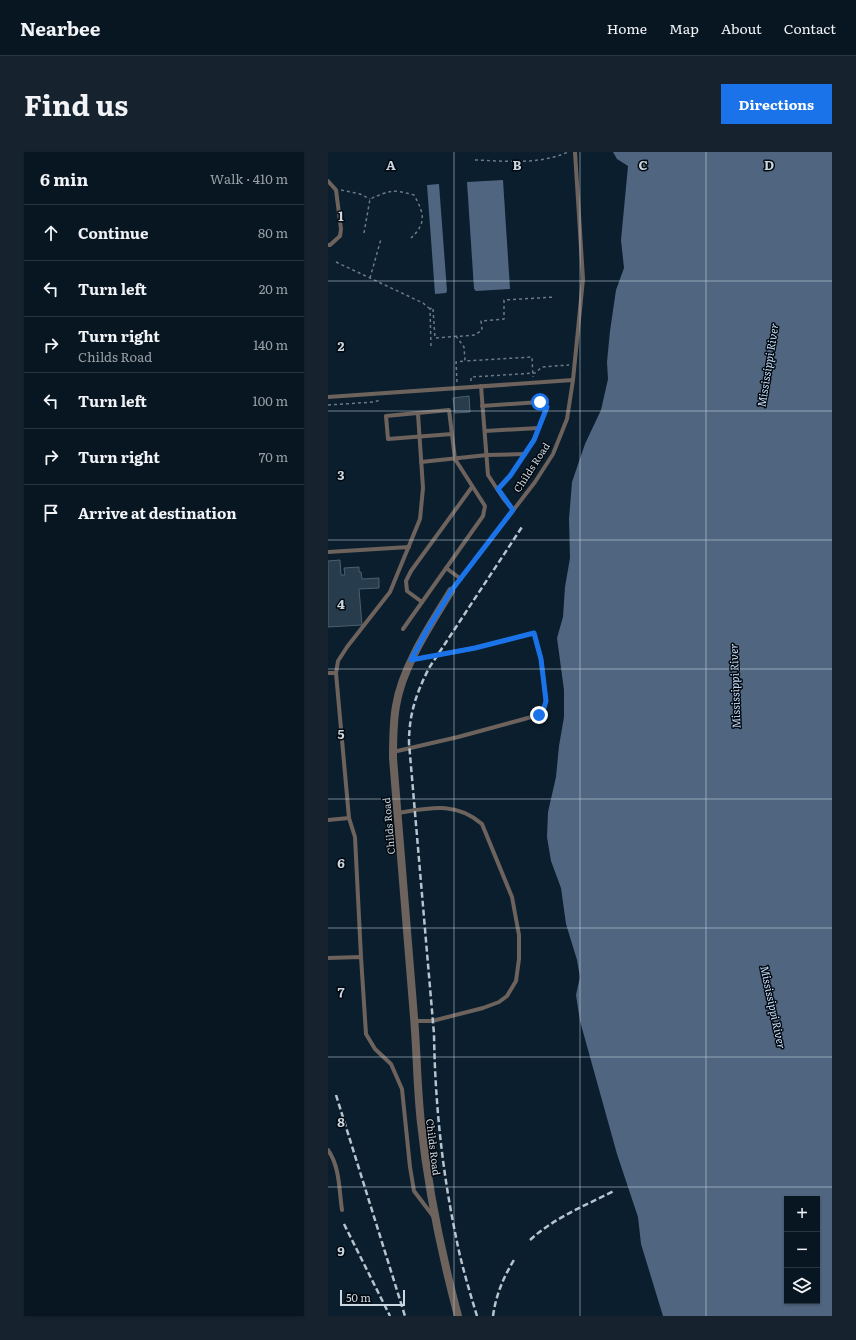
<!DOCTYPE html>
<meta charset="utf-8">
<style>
:root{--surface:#081622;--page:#16232f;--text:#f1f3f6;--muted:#989fa5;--line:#293540;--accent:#1a73e8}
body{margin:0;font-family:Literata,serif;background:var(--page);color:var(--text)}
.controls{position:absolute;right:12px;bottom:12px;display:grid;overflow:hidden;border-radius:0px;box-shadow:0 1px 3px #0004}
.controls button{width:36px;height:36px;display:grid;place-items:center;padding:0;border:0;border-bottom:1px solid var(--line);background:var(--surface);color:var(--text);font:20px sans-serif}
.scale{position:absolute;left:12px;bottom:10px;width:65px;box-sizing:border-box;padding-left:4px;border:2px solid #cbd7e1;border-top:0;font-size:11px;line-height:14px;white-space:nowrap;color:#cbd7e1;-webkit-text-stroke:3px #02080e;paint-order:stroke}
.stop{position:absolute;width:12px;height:12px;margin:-9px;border:3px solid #1a73e8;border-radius:50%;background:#fff}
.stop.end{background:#1a73e8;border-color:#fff;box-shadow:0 1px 4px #0008}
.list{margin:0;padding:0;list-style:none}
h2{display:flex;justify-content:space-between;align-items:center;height:52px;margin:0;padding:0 16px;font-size:17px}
h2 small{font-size:13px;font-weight:400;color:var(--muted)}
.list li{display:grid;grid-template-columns:26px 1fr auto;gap:12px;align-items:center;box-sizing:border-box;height:56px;padding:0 16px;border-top:1px solid var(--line)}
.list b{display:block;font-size:15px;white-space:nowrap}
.list p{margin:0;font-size:13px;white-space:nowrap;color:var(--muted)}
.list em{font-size:13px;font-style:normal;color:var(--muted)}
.icon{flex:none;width:22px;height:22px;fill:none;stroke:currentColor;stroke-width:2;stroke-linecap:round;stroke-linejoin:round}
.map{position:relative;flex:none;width:504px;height:1164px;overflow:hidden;border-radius:0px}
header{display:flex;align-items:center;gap:24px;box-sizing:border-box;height:56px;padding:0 20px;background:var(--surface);border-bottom:1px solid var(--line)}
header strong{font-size:19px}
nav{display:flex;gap:22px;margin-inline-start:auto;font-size:14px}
.intro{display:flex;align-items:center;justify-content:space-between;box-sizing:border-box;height:96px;padding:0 24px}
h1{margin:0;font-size:28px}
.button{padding:10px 18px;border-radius:0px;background:var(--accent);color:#fff;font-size:14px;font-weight:700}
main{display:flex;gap:24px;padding:0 24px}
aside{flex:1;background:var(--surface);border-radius:0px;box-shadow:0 1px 3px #0004}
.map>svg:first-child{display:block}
</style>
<header>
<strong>Nearbee</strong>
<nav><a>Home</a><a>Map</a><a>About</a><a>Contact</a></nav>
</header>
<div class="intro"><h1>Find us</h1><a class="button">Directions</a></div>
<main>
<aside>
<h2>6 min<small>Walk · 410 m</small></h2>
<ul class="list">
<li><svg class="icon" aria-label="ahead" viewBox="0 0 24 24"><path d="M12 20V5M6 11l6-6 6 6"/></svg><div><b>Continue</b></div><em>80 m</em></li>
<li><svg class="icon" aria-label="left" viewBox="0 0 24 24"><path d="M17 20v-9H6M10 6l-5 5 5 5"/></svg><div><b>Turn left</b></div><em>20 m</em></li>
<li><svg class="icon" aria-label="right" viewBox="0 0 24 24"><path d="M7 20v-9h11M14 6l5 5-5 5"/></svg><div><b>Turn right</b><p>Childs Road</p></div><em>140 m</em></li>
<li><svg class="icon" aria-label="left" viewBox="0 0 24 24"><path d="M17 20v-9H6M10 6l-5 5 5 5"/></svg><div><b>Turn left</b></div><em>100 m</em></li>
<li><svg class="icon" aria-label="right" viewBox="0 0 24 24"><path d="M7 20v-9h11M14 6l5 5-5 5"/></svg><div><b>Turn right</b></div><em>70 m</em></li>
<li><svg class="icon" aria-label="arrive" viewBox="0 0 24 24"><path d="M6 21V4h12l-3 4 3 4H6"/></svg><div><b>Arrive at destination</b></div></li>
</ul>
</aside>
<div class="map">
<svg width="504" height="1164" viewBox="0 0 504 1164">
<rect width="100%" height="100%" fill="#0a1e2d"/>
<g fill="#506680" fill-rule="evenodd">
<path d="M285 0H504V1164H335L313 1092 310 1065 289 1002 252 869 248 843 252 825 249 808 238 772 233 736 223 709 219 685 220 660 228 625 231 594 236 565V538L229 486 235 465 237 435 242 406 241 367 244 330 257 292 273 258 280 227 279 210 282 179 288 138 296 116 293 88 300 14 289 7ZM459 1047H489V1149H459Z"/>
<path d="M175 28 182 137 148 139 146 137 139 30Z"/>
<path d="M111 32 119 139 118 141 107 142 99 33Z"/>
</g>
<g fill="#273c4c" stroke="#4a6071">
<path d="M141 244 142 260 127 261 125 246Z"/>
<path d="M12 408 13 423H17L16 416 31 415V420H33L34 427 51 426V436L31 437 34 473 0 475V409Z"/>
</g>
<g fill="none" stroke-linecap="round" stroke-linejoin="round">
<g stroke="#6b7b87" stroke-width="1.5" stroke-dasharray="3 3" stroke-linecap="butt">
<path d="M147 8C178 9 211 13 240 0"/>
<path d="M13 38 32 42 42 47"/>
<path d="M36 81 42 47C63 38 64 37 86 43 96 61 99 71 83 86"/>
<path d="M8 110 95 151 102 157"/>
<path d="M42 126 53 87"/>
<path d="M105 157 107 186 147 183 154 178 153 169 176 167V148L227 145"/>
<path d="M128 184 136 195 137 209 204 205 205 225"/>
<path d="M103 194 102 157 105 155"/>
<path d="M143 229V225L207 221 214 215 241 213"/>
<path d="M129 230 128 210 137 209"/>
<path d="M0 253 46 250 52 248"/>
</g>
<g stroke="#6e625d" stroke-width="4">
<path d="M0 29 8 38 13 77 12 84 2 93H0"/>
<path d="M153 234 160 323 175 346 185 358"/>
<path d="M0 245 245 228"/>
<path d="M154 254 212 250 219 255 206 288 182 324 170 337"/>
<path d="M157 279 211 276"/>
<path d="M93 310 159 303 197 302"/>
<path d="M0 400 81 395"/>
<path d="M118 416 133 427"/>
<path d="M123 439 207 330 225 302 239 267 245 228 255 127 247 0"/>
<path d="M94 450 79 439 78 429 83 419 144 335"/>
<path d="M75 477 155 364 157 354 127 307 121 258 58 264 60 287 124 282"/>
<path d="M0 521H8L21 666 27 685 33 805"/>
<path d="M8 521 10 509 19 495 62 440 92 367 95 336 90 262"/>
<path d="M65 600 130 585 211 563 215 559 218 549 213 507 206 481 147 496 83 508"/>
<path d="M70 661C101 656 128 649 154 672L184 745 191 783V807L188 829 179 844 171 850 155 856 104 869H87"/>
<path d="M0 668 21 666"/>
<path d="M0 806 33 805 38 882 47 897 63 912 74 937 82 1015 86 1039 105 1064"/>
<path d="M0 998C12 1015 11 1038 14 1058"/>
</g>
<path stroke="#6e625d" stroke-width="8" d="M123 439C103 472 74 515 68 554 65 571 65 588 65 606 72 692 79 779 86 865 89 900 89 936 93 971 100 1037 113 1100 130 1164"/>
<g stroke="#b7c4ce" stroke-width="2.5" stroke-dasharray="6 3" stroke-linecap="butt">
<path d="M8 943 77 1164"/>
<path d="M16 1072 62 1164"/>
<path d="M202 1088C226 1066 256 1054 286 1039"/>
<path d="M149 1164C141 1138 133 1111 128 1085 114 1018 107 950 106 882L81 591C81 562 88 542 101 516L194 375"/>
<path d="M165 1164C168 1143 175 1126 186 1108"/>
</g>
</g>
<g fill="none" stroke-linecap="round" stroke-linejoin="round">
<path stroke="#1a73e8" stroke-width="5" d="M211 563 215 559 218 549 213 507 206 481 147 496 83 508 99 478 123 439 185 358 170 337 182 324 206 288 219 255 212 250"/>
</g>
<path fill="none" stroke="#cbd7e1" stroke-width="1" stroke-opacity="0.55" d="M126 0V1164M252 0V1164M378 0V1164M0 129H504M0 259H504M0 388H504M0 517H504M0 647H504M0 776H504M0 905H504M0 1035H504"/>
<g text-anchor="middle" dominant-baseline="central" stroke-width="3" stroke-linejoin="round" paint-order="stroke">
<g font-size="10" fill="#cbd7e1" stroke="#02080e">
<text transform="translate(203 315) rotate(-57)">Childs Road</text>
<text transform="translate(60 674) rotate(-95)">Childs Road</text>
<text transform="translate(106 995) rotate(83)">Childs Road</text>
</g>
<g font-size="11" font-style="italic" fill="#c7e0fc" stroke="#02080e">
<text transform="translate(439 213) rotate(-81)">Mississippi River</text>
<text transform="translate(406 534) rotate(-92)">Mississippi River</text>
<text transform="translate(446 855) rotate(78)">Mississippi River</text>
</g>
</g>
<g font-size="13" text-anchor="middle" font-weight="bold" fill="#cbd7e1" stroke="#02080e" stroke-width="3" stroke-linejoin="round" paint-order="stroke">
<text x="63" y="18">A</text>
<text x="189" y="18">B</text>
<text x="315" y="18">C</text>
<text x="441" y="18">D</text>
<text x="13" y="69">1</text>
<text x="13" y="199">2</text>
<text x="13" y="328">3</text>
<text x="13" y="457">4</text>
<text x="13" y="587">5</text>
<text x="13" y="716">6</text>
<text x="13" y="845">7</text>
<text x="13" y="975">8</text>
<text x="13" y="1104">9</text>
</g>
</svg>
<div class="controls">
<button>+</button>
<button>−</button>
<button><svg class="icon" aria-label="layers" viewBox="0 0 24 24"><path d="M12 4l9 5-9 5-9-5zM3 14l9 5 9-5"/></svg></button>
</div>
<div class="scale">50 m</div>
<div class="stop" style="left:212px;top:250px"></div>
<div class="stop end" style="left:211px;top:563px"></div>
</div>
</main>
